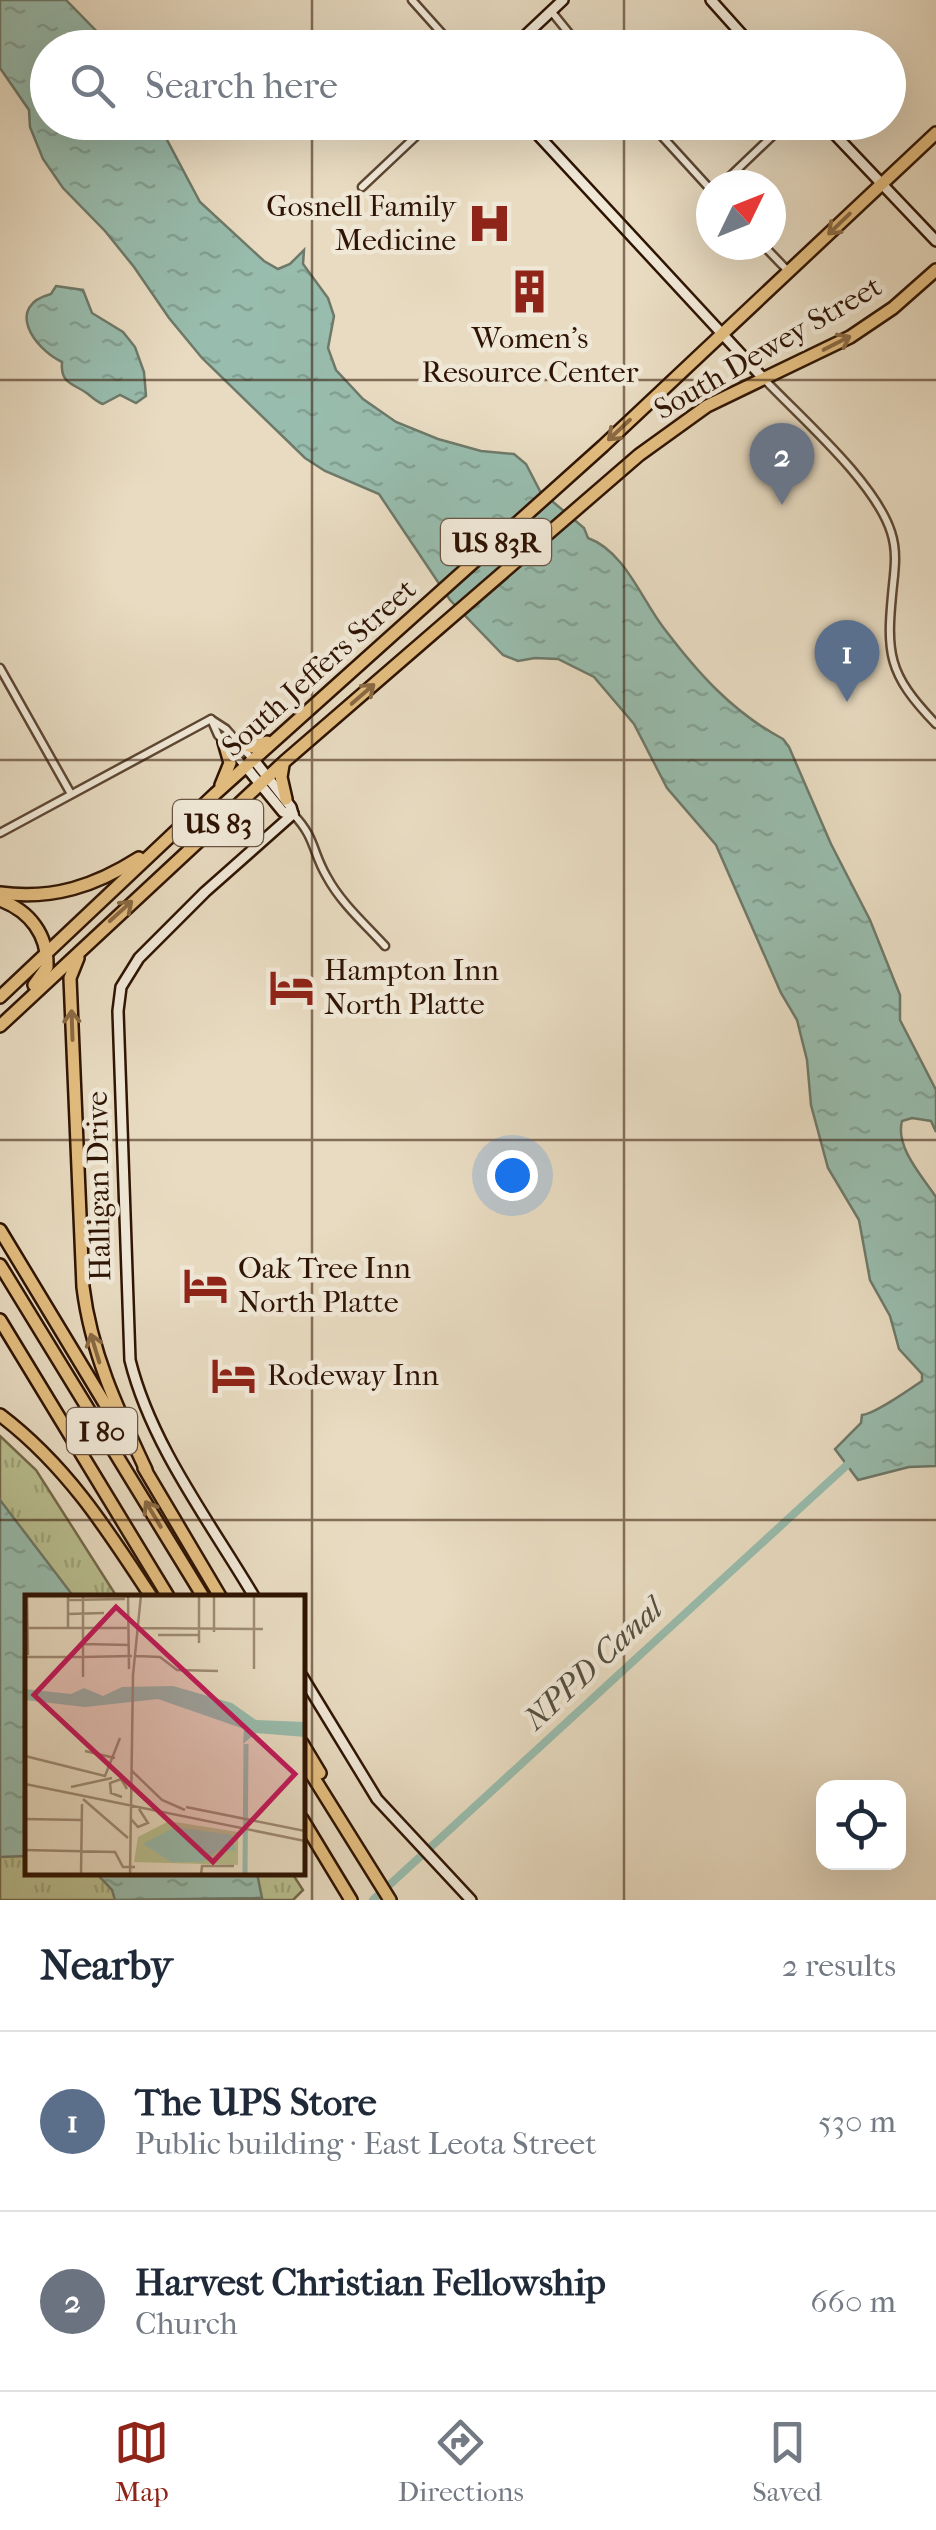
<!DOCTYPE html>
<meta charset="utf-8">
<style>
:root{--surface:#fff;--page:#f2f2f3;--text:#1f2937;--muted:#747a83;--line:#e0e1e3;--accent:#8f2418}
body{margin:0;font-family:"IM FELL French Canon",serif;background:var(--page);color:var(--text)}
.controls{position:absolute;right:30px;bottom:30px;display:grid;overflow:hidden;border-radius:20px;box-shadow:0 10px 40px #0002}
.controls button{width:90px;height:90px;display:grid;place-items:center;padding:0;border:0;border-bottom:2px solid var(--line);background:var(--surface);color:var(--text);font:50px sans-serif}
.compass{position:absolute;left:696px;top:170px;width:90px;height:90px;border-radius:50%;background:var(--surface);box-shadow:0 10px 40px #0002;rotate:47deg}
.you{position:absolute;left:512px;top:1175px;width:35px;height:35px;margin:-25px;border:8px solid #fff;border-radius:50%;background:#1a73e8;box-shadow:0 0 0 15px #1a73e833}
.badge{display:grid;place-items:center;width:65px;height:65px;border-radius:50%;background:var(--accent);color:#fff;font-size:32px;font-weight:700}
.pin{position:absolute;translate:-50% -82px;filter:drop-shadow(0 2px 5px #0008)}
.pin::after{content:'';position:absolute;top:52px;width:35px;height:30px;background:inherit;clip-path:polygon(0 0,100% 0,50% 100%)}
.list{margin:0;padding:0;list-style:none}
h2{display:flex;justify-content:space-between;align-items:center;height:130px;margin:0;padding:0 40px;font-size:42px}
h2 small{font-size:32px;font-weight:400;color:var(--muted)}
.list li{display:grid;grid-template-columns:65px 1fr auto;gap:30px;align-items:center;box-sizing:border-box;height:180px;padding:0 40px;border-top:2px solid var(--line)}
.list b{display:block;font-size:38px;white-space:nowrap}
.list p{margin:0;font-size:32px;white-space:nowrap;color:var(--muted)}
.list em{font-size:32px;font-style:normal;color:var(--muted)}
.icon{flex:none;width:55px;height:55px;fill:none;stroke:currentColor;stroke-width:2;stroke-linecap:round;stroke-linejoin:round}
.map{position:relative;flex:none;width:936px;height:1900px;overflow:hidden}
.search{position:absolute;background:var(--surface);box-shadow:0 10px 40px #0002;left:30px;right:30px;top:30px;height:110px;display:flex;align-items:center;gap:25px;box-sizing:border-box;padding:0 35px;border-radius:55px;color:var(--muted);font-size:38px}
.sheet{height:490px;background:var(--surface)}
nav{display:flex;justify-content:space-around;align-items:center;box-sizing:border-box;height:140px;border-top:2px solid var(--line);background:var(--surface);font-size:28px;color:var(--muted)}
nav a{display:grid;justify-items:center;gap:5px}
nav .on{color:var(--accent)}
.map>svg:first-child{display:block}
</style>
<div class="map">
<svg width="936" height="1900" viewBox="0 0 936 1900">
<defs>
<pattern id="park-tufts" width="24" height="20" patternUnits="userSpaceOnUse" patternTransform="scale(2.5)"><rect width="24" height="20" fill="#b9bf90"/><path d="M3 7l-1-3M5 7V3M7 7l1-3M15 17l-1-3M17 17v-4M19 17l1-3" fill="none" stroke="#9fa37b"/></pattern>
<pattern id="water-ripples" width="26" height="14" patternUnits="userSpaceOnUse" patternTransform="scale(2.5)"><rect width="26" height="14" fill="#98bcad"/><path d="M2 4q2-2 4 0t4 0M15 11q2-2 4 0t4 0" fill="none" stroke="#83a193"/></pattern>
</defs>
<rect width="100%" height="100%" fill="#e8dbc1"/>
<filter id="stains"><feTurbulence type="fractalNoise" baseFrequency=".002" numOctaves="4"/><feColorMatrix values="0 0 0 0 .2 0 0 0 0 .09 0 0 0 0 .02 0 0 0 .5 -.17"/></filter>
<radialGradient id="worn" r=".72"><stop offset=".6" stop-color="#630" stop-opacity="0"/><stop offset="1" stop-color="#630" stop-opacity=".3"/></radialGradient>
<path fill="url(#park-tufts)" stroke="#746a4a" stroke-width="2.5" d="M0 1436 36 1470 117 1597 28 1598V1872L292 1873 303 1890 293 1900H0Z"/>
<g fill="url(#water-ripples)" stroke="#6e7969" stroke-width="2.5">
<path d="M0 0H66L112 47 48 48V122L158 123 200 202 264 261 278 269 290 264 304 250 303 264 328 298 334 316 328 348 336 370 363 399 396 422 438 439 481 451 514 454 526 464 540 491 584 528 588 538C624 551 641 598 663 627 697 672 732 712 783 739L789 747 831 844 870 920 900 995V1020L936 1090V1132L931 1121 912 1118 902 1121C895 1147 922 1176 936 1197V1466L909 1467 858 1480 835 1449 861 1423 862 1415C875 1414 908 1390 922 1381V1374L899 1349 890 1316 870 1280 859 1220 828 1168 811 1105 807 1060 797 1020 781 993 716 845 667 788 634 724 594 677 558 659 535 658 518 661 503 655 450 600 379 494 325 471 305 458 202 358 169 318 134 267 105 231 63 188 43 159 30 127 29 110 0 68Z"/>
<path d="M56 286 83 290 92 313 123 332 135 347 144 372 146 396 136 403 120 395 103 404C97 402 93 398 88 394 73 383 60 384 62 362 33 348 5 306 51 294Z"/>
<path d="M0 1500 74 1597 28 1598 27 1856 0 1857Z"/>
<path d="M96 1873H257L262 1898 115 1900 112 1890Z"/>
</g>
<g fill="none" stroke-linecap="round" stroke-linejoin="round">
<path stroke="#98bcad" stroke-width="8" d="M373 1900 847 1465"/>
<defs>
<g id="street">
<path d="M412 0 455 48"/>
<path d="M551 11 581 48"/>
<path d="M649 122 711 190"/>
<path d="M721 185 787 122"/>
<path d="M362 187 431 122"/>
<path d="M763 245 788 271"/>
<path d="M764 379C801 418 875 482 891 532 897 550 895 567 893 585 886 654 887 673 936 724"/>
<path d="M0 668 71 794"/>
<path d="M211 719 218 735 245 767"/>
<path d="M212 720 226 729 253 760"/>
<path d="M293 814C316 838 312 852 327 877 341 903 365 924 385 946"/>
<path d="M0 833 211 719"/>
</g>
<g id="secondary">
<path d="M711 0 754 48"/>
<path d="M512 48 563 0"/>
<path d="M526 122 763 378"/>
<path d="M823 122 936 241"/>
<path d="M254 760 291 807 293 814"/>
<path d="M246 767 283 812 293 814"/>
<path d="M255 1598C210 1522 151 1445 130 1360L118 1011 121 987 139 958 205 892 293 814"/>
<path d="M302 1676 377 1799 471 1900"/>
</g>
<g id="highway">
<path d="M239 743 252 747 267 742"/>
<path d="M283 765 281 777 286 799"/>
<path d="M221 785 230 763 224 742"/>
<path d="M0 893C53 900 95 886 139 858"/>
<path d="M0 900C30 911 48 935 47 967L34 985"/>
<path d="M78 958 70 978 83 1287C91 1353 118 1410 146 1470"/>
<path d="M0 997 215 794 603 446 936 133"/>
<path d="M0 1026 284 762 639 455 707 406 850 337 893 308 936 270"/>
<path d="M0 1230 116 1422"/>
<path d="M0 1265 204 1598"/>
<path d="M0 1320 169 1598"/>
<path d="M0 1415C66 1465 107 1529 152 1598"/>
<path d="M144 1468 221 1598"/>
<path d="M302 1743 320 1773"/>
<path d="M302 1759 390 1900"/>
<path d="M302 1819 351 1900"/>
</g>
</defs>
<use href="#street" stroke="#5d4632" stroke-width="11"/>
<use href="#secondary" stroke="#2f1403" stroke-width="14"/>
<use href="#highway" stroke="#2f1403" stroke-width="16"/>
<use href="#street" stroke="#f0e8d7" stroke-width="6"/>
<use href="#secondary" stroke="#f0e8d7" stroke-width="9"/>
<use href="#highway" stroke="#e4be80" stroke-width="11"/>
</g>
<defs><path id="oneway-shaft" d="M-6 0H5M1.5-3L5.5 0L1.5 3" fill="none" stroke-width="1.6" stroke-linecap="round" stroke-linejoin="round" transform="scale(2.5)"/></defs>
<g stroke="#8a6942">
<use href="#oneway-shaft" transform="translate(839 224) rotate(136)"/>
<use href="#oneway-shaft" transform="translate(837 343) rotate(-27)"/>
<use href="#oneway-shaft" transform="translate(619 430) rotate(137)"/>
<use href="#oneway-shaft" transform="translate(363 694) rotate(-41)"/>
<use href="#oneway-shaft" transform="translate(121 911) rotate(-42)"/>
<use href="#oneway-shaft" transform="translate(72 1025) rotate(-92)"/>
<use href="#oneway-shaft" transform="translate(95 1348) rotate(-107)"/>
<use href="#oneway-shaft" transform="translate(153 1514) rotate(-121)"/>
</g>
<path fill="none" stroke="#2f1403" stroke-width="2.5" stroke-opacity="0.55" d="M312 0V48M624 0V48M312 122V1900M624 122V1900M0 380H936M0 760H936M0 1140H936M0 1520H936"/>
<defs>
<symbol id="hospital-bare" viewBox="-9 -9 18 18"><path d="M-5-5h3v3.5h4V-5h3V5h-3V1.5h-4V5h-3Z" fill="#8f2418" stroke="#f0e8d7" stroke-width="2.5" paint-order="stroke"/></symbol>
<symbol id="building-bare" viewBox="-9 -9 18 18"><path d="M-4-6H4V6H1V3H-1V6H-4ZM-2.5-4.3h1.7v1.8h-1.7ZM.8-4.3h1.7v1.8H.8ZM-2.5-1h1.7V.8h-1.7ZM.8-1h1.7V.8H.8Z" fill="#8f2418" stroke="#f0e8d7" stroke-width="2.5" paint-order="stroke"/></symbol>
<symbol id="hotel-bare" viewBox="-9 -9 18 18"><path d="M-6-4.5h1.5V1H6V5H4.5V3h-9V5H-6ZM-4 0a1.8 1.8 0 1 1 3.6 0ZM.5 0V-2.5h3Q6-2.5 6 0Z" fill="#8f2418" stroke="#f0e8d7" stroke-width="2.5" paint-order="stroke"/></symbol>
</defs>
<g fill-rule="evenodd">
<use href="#hospital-bare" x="458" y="192" width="63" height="63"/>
<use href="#building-bare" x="498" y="260" width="63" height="63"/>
<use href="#hotel-bare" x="260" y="956" width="63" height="63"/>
<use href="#hotel-bare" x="174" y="1254" width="63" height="63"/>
<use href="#hotel-bare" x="202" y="1344" width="63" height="63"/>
</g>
<g text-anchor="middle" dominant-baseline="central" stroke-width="9" stroke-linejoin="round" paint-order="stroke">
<g fill="#f0e8d7" stroke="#695443" stroke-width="2.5">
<rect x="441" y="519" width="110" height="46" rx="8"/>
<rect x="173" y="800" width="90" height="46" rx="8"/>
<rect x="67" y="1408" width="70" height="46" rx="8"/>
</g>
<g font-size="28" font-weight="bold" fill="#2f1403">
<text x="496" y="542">US 83R</text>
<text x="218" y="823">US 83</text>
<text x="102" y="1431">I 80</text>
</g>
<g font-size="30" fill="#2f1403" stroke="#f0e8d7" text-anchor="start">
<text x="456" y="206" text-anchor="end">Gosnell Family<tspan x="456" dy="34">Medicine</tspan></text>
<text x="530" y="338" text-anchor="middle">Women's<tspan x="530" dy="34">Resource Center</tspan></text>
<text x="324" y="970">Hampton Inn<tspan x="324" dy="34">North Platte</tspan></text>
<text x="238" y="1268">Oak Tree Inn<tspan x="238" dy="34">North Platte</tspan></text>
<text x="267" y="1375">Rodeway Inn</text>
</g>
<g font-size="30" fill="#2f1403" stroke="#f0e8d7">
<text transform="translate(768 348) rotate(-30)">South Dewey Street</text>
<text transform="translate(319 668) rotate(-42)">South Jeffers Street</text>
<text transform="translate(99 1186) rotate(-91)">Halligan Drive</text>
</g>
<g font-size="32" font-style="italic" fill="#544f3e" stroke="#f0e8d7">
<text transform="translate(593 1664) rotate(-43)">NPPD Canal</text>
</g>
</g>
<g transform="translate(25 1595)">
<rect width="280" height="280" fill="#e8dbc1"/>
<path d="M144 226 213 237V270L109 267 113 242Z" fill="#b9bf90"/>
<path d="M148 91 207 108 231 125 280 127V142L231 138 218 149 219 134 133 104 60 112 0 105V94L46 99 59 93 78 101 97 92ZM150 232 206 240 211 256 193 255 178 267H146L118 249Z" fill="#98bcad"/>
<path fill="none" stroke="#98bcad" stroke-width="5" d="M220 280 221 149"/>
<path fill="none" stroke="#9e8b75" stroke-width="2.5" d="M2 0 3 60M43 0V33M58 0V62L107 61M103 0 104 74M174 0V48M189 0V37M229 0V74M43 5 100 4M43 19 79 18M0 33H102M113 33 238 34M133 40H174M58 49 104 50M111 61 135 62 152 75 193 76M0 62H58V82M60 156 90 163M0 161 80 181 95 143M106 175 137 205 160 215M0 189 280 246M46 192 87 183M97 202 86 198 85 188 96 184 102 194M58 204 103 243M161 212 280 236M0 224 56 225M106 224 113 232 123 228 114 214M0 255 90 257 98 272H110M56 280 57 209M105 280 108 80 116 0M176 280 177 271H209"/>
<path fill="#c2185b" fill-opacity="0.15" stroke="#c2185b" stroke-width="5" d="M91 12 270 179 188 267 9 100Z"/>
<rect width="280" height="280" fill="none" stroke="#2f1403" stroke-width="5"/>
</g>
<rect width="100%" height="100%" filter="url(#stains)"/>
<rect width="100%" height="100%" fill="url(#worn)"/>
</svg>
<div class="controls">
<button><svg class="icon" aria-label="locate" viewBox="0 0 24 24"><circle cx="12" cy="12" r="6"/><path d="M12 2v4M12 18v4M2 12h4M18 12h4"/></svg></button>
</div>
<svg class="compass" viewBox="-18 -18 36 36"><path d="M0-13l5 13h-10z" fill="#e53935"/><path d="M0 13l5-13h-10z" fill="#747a83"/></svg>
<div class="you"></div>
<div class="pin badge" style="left:847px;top:702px;background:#5c6f8a">1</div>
<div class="pin badge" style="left:782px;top:505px;background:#6b7280">2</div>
<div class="search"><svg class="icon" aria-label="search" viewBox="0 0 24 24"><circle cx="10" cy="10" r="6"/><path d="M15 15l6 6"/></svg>Search here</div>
</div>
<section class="sheet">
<h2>Nearby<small>2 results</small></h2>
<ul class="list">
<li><span class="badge" style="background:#5c6f8a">1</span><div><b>The UPS Store</b><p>Public building · East Leota Street</p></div><em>530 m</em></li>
<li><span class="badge" style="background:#6b7280">2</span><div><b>Harvest Christian Fellowship</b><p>Church</p></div><em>660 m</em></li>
</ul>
</section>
<nav>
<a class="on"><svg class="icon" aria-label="map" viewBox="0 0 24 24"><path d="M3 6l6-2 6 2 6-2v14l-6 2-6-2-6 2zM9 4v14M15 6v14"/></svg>Map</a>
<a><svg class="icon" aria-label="directions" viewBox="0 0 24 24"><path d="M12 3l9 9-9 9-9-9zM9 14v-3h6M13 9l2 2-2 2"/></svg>Directions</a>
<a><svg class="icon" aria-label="saved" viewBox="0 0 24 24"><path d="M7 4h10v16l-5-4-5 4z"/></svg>Saved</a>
</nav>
